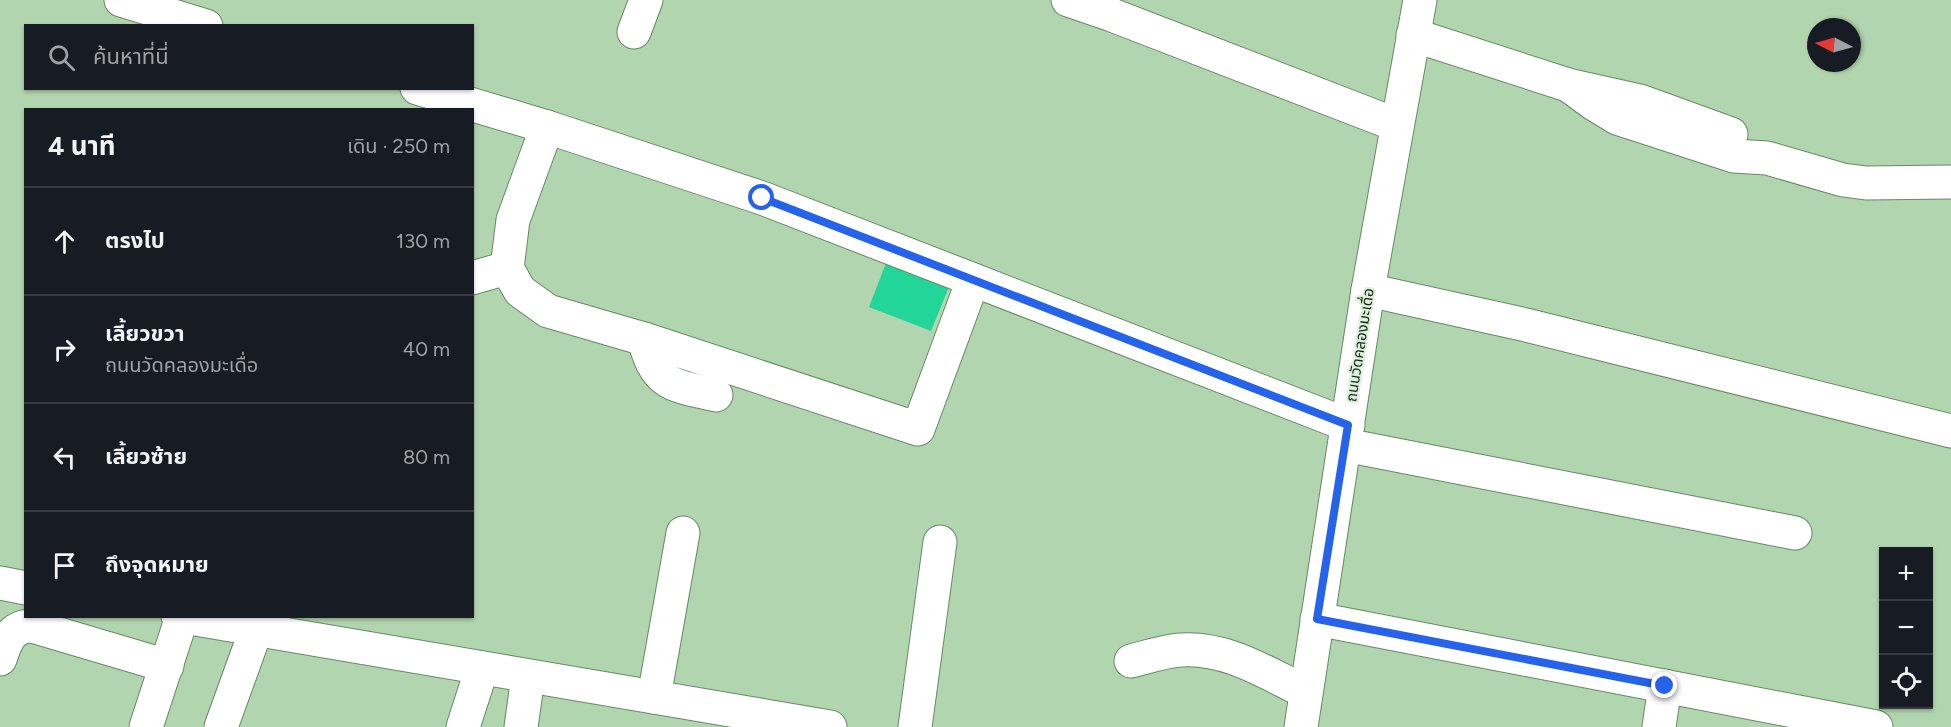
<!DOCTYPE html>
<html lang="th">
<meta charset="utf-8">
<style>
:root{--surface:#171b24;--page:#242831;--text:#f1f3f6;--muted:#9ea1a6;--line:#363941}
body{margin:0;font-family:Figtree,"Noto Sans Thai",sans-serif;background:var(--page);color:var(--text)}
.controls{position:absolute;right:18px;bottom:18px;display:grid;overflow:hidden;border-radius:0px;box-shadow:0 2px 4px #0004}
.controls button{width:54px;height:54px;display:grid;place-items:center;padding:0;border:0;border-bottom:2px solid var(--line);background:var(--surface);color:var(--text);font:30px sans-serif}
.compass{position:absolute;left:1807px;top:18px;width:54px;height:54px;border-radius:50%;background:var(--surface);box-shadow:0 2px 4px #0004;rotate:276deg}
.stop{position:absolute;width:18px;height:18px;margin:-14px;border:4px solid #2563eb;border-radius:50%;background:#fff}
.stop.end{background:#2563eb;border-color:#fff;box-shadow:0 2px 6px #0008}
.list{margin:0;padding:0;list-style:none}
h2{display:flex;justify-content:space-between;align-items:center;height:78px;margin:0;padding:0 24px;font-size:26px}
h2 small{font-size:20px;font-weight:400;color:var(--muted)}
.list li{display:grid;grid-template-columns:39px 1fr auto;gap:18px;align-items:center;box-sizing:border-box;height:108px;padding:0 24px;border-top:2px solid var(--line)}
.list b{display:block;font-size:22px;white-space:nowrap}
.list p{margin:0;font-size:20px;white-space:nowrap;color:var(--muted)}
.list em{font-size:20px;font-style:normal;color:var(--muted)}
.icon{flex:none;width:33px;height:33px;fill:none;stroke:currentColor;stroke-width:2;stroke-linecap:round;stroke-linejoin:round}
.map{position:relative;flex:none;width:1951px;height:727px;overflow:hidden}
.search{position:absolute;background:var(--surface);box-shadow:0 2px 4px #0004;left:24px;top:24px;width:450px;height:66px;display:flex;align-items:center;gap:15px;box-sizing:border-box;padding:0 21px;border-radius:0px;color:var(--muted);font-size:22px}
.panel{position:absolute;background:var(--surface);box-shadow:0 2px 4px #0004;left:24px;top:108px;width:450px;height:510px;border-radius:0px}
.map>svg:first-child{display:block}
</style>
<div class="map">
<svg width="1951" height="727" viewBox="0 0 1951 727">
<rect width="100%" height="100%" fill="#b1d5ae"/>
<path fill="#22d599" d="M888 258 951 282 931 331 869 307Z"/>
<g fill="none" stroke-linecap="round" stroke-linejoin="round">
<defs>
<g id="minor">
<path d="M121 0 206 26"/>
<path d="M1068 0 1112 15 1397 125"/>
<path d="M634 32 646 0"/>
<path d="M1413 35 1568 85 1640 101 1731 134"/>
<path d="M1568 85 1594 104 1617 118 1734 156 1767 158 1843 180 1866 183 1951 182"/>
<path d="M417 88 547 127 762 198 1348 425"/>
<path d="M547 127 513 220 507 268 520 291 548 311 644 339 918 429 973 280"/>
<path d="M472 278 507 268"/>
<path d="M1368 290 1526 325 1951 431"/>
<path d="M644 339C656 386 672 385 716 395"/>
<path d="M1345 445 1795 533"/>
<path d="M0 583 26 588"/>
<path d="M178 616 830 727"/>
<path d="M1317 619 1876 727"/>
<path d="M0 659C6 641 11 626 32 626L167 666"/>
<path d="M1131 661C1147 657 1165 651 1181 650 1227 647 1266 673 1306 692"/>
<path d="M654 697 683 533"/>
<path d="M146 727 182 617"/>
<path d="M221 727 256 630"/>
<path d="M463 727 482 668"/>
<path d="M521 727 528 677"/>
<path d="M915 727 940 542"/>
<path d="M1301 727 1368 290 1420 0"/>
<path d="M1659 727 1665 686"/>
</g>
</defs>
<use href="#minor" stroke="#678965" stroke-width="35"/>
<use href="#minor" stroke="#fff" stroke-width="33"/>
</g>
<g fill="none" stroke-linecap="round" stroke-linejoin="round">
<path stroke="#2563eb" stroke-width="8" d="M762 198 1348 425 1317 619 1665 686"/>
</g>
<g text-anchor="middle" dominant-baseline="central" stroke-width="4.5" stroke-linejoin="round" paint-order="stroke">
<g font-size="15" fill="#172517" stroke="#def0dc">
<text transform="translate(1360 345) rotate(-81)">ถนนวัดคลองมะเดื่อ</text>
</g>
</g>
</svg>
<div class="controls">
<button>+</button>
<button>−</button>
<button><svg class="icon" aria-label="locate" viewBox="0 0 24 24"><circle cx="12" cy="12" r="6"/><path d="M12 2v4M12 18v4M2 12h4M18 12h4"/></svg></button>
</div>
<svg class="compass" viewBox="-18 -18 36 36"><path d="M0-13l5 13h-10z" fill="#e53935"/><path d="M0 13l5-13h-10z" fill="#9ea1a6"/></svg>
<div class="stop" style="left:762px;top:198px"></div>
<div class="stop end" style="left:1665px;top:686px"></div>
<div class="search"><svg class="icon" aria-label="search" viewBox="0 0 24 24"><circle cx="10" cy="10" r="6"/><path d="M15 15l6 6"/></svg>ค้นหาที่นี่</div>
<section class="panel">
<h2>4 นาที<small>เดิน · 250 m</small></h2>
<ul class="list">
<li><svg class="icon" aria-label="ahead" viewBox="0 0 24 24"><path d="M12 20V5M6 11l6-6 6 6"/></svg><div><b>ตรงไป</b></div><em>130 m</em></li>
<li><svg class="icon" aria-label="right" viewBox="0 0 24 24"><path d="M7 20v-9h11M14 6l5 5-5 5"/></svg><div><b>เลี้ยวขวา</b><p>ถนนวัดคลองมะเดื่อ</p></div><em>40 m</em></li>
<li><svg class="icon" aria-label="left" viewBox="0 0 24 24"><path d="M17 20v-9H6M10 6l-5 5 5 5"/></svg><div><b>เลี้ยวซ้าย</b></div><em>80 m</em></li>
<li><svg class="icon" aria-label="arrive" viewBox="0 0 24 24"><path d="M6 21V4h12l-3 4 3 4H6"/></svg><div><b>ถึงจุดหมาย</b></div></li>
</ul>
</section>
</div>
